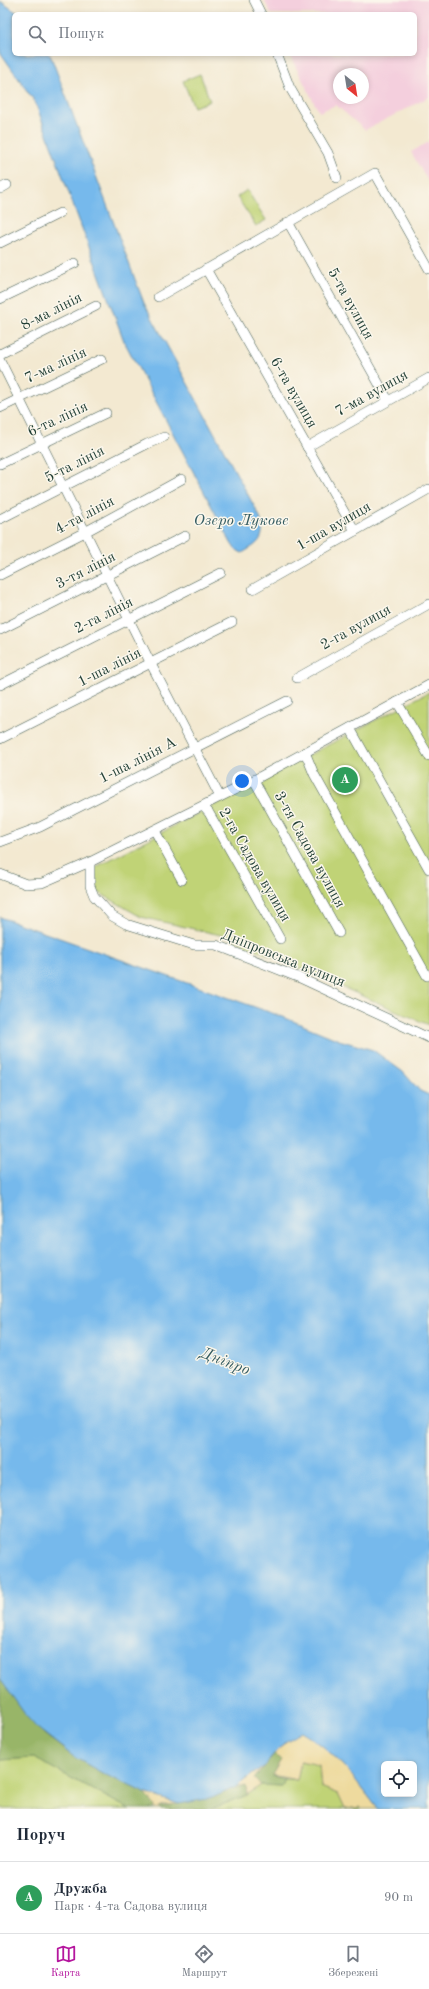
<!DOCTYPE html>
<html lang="uk">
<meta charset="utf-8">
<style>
:root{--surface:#fff;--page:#f2f2f3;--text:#1f2937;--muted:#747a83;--line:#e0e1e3;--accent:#b5179e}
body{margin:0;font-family:"Old Standard TT",serif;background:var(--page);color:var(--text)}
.controls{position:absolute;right:12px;bottom:12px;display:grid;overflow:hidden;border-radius:6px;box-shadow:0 2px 6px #0003}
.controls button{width:36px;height:36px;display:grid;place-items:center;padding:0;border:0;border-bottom:1px solid var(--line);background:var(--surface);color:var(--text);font:20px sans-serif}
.compass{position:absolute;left:333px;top:68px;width:36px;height:36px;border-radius:50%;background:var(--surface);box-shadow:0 2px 6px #0003;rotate:150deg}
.you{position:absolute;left:242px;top:781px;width:14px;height:14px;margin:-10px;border:3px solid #fff;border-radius:50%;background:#1a73e8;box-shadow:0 0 0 6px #1a73e833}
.badge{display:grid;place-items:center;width:26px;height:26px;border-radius:50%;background:var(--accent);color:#fff;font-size:13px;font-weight:700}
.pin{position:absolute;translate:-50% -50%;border:2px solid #fff;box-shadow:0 1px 4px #0006}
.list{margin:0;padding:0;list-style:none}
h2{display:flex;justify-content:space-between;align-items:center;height:52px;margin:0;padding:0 16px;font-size:17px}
h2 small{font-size:13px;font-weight:400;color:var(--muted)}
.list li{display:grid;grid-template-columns:26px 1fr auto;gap:12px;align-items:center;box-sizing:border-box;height:72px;padding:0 16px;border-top:1px solid var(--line)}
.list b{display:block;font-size:15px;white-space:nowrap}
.list p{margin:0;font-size:13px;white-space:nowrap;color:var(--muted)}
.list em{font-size:13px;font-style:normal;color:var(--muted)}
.icon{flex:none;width:22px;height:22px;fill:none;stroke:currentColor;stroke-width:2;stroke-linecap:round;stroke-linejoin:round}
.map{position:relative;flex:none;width:429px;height:1809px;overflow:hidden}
.search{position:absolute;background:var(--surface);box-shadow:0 2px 6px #0003;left:12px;right:12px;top:12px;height:44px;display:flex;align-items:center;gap:10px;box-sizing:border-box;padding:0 14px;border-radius:6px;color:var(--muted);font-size:15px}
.sheet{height:124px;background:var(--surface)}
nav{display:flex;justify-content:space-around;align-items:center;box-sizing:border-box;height:56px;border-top:1px solid var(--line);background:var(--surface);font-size:11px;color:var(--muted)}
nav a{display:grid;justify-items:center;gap:2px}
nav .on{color:var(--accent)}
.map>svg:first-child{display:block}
</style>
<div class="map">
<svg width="429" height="1809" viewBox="0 0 429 1809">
<rect width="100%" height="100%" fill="#fbf7ec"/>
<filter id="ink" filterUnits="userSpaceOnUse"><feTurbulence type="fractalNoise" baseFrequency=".025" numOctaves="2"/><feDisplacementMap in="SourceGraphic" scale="8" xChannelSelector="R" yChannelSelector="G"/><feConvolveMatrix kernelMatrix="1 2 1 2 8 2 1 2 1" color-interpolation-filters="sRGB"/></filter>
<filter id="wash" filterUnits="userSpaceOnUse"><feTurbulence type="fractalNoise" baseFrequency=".012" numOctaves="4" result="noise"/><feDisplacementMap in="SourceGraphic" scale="16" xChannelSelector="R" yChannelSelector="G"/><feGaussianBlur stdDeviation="0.9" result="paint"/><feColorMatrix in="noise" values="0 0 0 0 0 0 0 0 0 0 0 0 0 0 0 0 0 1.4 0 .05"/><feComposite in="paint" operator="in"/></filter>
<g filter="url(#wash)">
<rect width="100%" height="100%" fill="#f3e9d1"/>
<g fill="#f4cfdd" fill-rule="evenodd">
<path d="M264 0H429V97L365 130 336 105 319 112 289 54H415V14H271ZM339 74H363V98H339Z"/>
<path d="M429 142V183L411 152Z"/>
</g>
<g fill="#c0d376" stroke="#708855">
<path d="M200 74 210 101 194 107 183 81Z"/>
<path d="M247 190 266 220 256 226 237 197Z"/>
<path d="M429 692V1025L225 936 141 917 98 892 94 868Z"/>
<path d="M34 1758 129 1809H0V1760Z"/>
<path d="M301 1761 319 1765 321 1787 338 1794 345 1809 361 1807 362 1809H211L247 1795 261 1785 282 1786 285 1779 297 1780Z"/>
</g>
<g fill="#98b567" stroke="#5c794e">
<path d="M0 1679 27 1717 45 1735 74 1757 104 1774 145 1793 156 1806 154 1809H129L34 1758 0 1760Z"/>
<path d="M275 1754 281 1760 272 1776 285 1779 282 1786 261 1785 254 1779Z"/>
<path d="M246 1786 247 1795 211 1809H160L159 1807 212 1798 234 1788Z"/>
</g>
<g fill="#eeda9e" stroke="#868c69">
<path d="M302 1731C334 1750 356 1780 378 1809H362L360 1807 345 1809 338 1794 321 1787 319 1765 301 1761 297 1780 272 1775 281 1760 275 1754 285 1742Z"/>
<path d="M264 1766 254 1779 261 1785 247 1795 246 1786 234 1788Z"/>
<path d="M145 1793 179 1804 164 1805 159 1807 160 1809H154L155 1806Z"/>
</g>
<g fill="#76b9ec" stroke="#4a7b90" fill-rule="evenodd">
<path d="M0 1 19 14H14V54H50L144 303 260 517C266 538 260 543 242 553L235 549 231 543 124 341 35 102 0 52Z"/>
<path d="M0 917 283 1017 339 1040 373 1050 403 1072 420 1091 429 1095V1809H378C356 1780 334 1750 302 1732L285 1742 264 1766 234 1788 212 1798 179 1804 145 1793 104 1774 74 1757 36 1727 27 1717 0 1679ZM384 1764H414V1794H384Z"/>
</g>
</g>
<g filter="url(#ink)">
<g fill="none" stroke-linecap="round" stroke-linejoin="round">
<defs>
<g id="minor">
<path d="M254 0 261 14"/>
<path d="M277 54 290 88 328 153 337 178"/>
<path d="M0 189 7 185"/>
<path d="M288 222 388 400"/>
<path d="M0 243 60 213"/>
<path d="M206 269 355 531"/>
<path d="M158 297 375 173 429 269"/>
<path d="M0 299 75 263"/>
<path d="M0 354 96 306"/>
<path d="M0 360 151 664 220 797"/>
<path d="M0 408 102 359"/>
<path d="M307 447 429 378"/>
<path d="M0 464 106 413"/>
<path d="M0 519 147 444 164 437"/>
<path d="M0 575 85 532 182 479"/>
<path d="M253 589 429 489"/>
<path d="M0 630 185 536"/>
<path d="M297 678 429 604"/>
<path d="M0 685 221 573"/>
<path d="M397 702 429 756"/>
<path d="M350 728 429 869"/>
<path d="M0 739 232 622"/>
<path d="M305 752 314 774 427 976"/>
<path d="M254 780 339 933"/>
<path d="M203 806 209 813 280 939"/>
<path d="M155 831 182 880"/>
<path d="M0 842 40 827 287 701"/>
<path d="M90 862V886L94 896 112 916 126 924 194 945H216L300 978 429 1038"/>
<path d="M0 874 26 884 42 883 90 862 254 780 429 685"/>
</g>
</defs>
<use href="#minor" stroke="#3f574c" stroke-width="10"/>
<use href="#minor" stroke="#fff" stroke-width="9"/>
</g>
</g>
<g text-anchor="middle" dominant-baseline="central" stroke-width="3" stroke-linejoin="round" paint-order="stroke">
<g font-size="15" fill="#1f3d34" stroke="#fbf7ec">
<text transform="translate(350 304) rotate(61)">5-та вулиця</text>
<text transform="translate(52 312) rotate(-27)">8-ма лінія</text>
<text transform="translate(56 366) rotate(-25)">7-ма лінія</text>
<text transform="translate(293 393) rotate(60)">6-та вулиця</text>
<text transform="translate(372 394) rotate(-29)">7-ма вулиця</text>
<text transform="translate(58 420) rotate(-25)">6-та лінія</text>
<text transform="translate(75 465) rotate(-27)">5-та лінія</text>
<text transform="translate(85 516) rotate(-28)">4-та лінія</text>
<text transform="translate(334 527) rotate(-30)">1-ша вулиця</text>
<text transform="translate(86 571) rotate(-27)">3-тя лінія</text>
<text transform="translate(104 616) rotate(-27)">2-га лінія</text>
<text transform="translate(356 628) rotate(-29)">2-га вулиця</text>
<text transform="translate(110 668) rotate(-27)">1-ша лінія</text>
<text transform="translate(138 761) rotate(-27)">1-ша лінія А</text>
<text transform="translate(309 850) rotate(61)">3-тя Садова вулиця</text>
<text transform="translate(254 865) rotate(60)">2-га Садова вулиця</text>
<text transform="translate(283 959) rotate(22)">Дніпровська вулиця</text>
</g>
<g font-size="16" font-style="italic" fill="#355c62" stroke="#fbf7ec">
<text x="241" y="521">Озеро Лукове</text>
<text transform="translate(225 1362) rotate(21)">Дніпро</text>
</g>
</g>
</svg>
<div class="controls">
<button><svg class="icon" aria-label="locate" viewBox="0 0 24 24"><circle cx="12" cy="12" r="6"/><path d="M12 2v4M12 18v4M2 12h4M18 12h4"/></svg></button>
</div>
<svg class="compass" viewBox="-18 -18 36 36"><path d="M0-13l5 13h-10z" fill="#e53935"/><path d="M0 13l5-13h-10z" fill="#747a83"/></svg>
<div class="you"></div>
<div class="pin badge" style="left:345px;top:780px;background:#2e9e5b">A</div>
<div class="search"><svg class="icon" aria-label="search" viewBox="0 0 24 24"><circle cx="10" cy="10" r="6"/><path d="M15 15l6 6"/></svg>Пошук</div>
</div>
<section class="sheet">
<h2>Поруч<small></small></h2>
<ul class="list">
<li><span class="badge" style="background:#2e9e5b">A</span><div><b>Дружба</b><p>Парк · 4-та Садова вулиця</p></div><em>90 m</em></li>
</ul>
</section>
<nav>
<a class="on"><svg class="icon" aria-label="map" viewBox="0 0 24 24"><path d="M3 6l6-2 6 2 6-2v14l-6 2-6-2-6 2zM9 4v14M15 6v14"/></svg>Карта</a>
<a><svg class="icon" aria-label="directions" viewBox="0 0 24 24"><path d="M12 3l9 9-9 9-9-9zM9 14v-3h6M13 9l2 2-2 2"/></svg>Маршрут</a>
<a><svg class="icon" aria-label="saved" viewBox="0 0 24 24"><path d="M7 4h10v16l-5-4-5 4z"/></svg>Збережені</a>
</nav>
